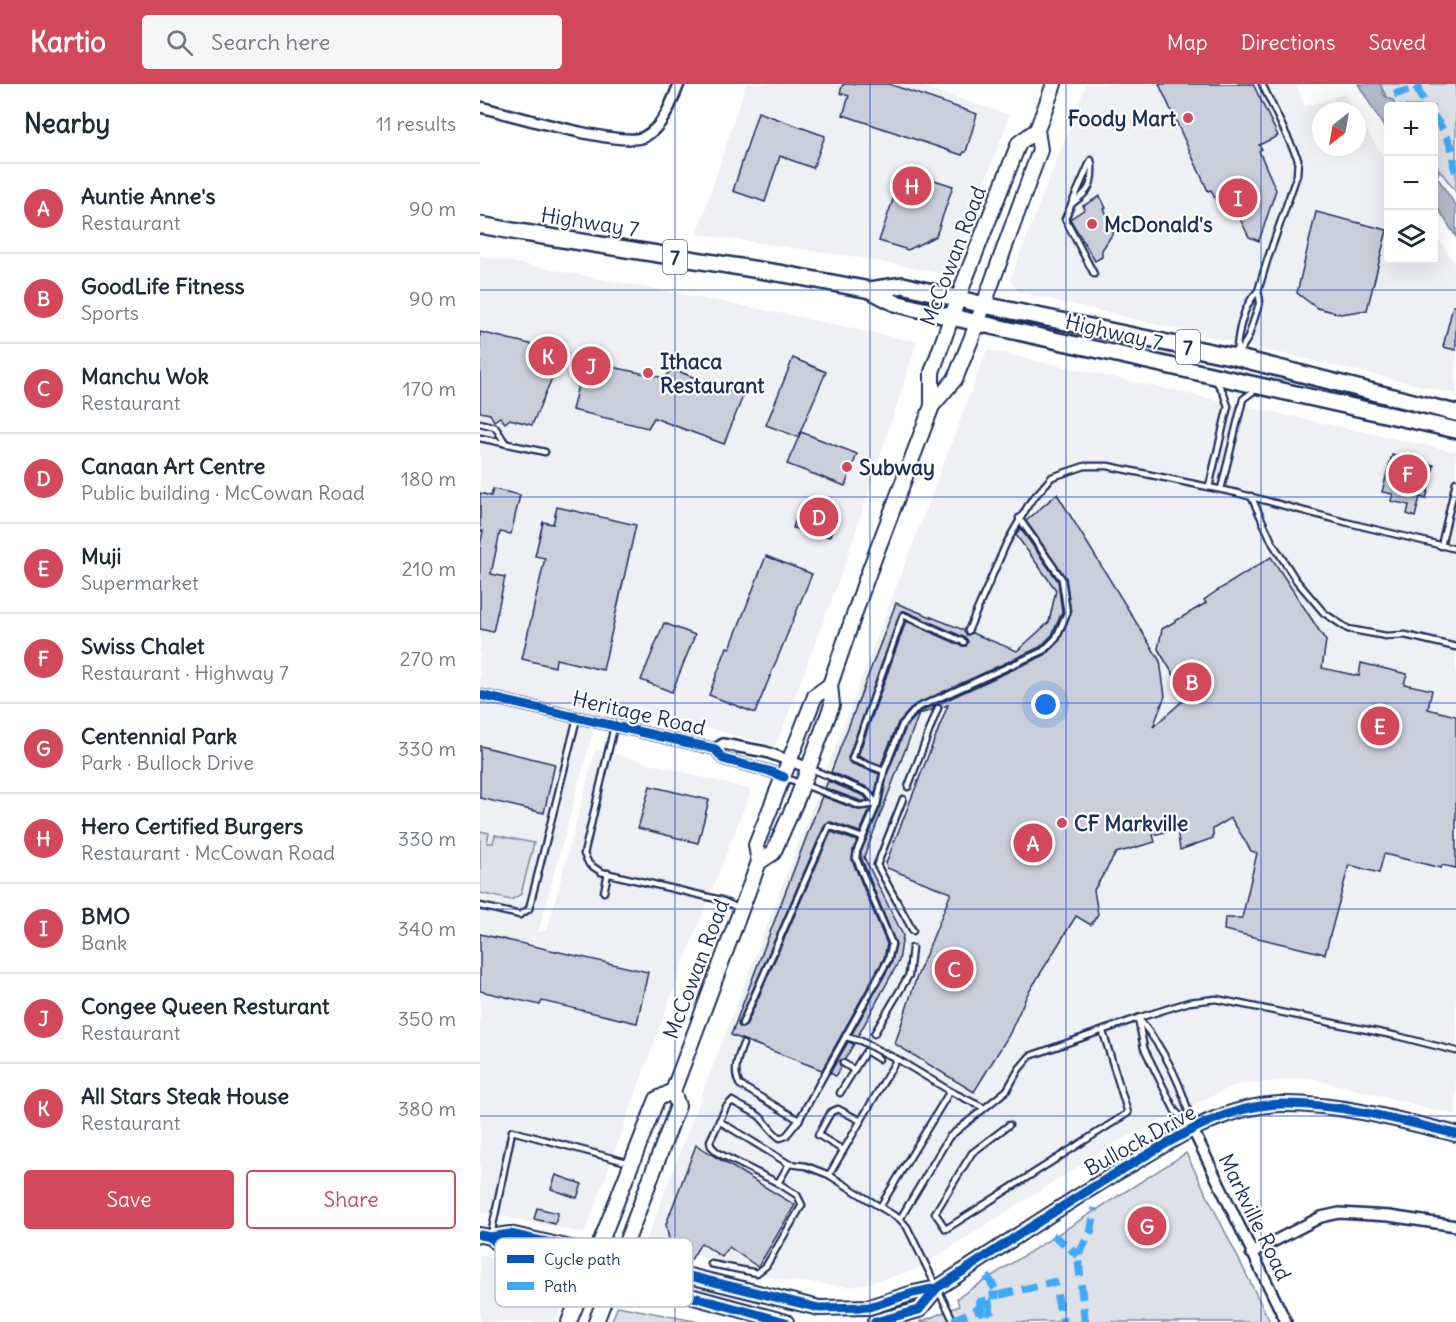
<!DOCTYPE html>
<meta charset="utf-8">
<style>
:root{--surface:#fff;--page:#f6f6f7;--text:#1f2937;--muted:#747a83;--line:#e0e1e3;--accent:#d1495b}
body{margin:0;font-family:Delius,sans-serif;background:var(--page);color:var(--text)}
.controls{position:absolute;right:18px;top:18px;display:grid;overflow:hidden;border-radius:6px;box-shadow:0 6px 24px #0002}
.controls button{width:54px;height:54px;display:grid;place-items:center;padding:0;border:0;border-bottom:2px solid var(--line);background:var(--surface);color:var(--text);font:30px sans-serif}
.compass{position:absolute;left:832px;top:18px;width:54px;height:54px;border-radius:50%;background:var(--surface);box-shadow:0 6px 24px #0002;rotate:211deg}
.you{position:absolute;left:566px;top:621px;width:21px;height:21px;margin:-15px;border:4px solid #fff;border-radius:50%;background:#1a73e8;box-shadow:0 0 0 9px #1a73e833}
.badge{display:grid;place-items:center;width:39px;height:39px;border-radius:50%;background:var(--accent);color:#fff;font-size:20px;font-weight:700}
.pin{position:absolute;translate:-50% -50%;border:3px solid #fff;box-shadow:0 2px 6px #0006}
.list{margin:0;padding:0;list-style:none}
h2{display:flex;justify-content:space-between;align-items:center;height:78px;margin:0;padding:0 24px;font-size:26px}
h2 small{font-size:20px;font-weight:400;color:var(--muted)}
.list li{display:grid;grid-template-columns:39px 1fr auto;gap:18px;align-items:center;box-sizing:border-box;height:90px;padding:0 24px;border-top:2px solid var(--line)}
.list b{display:block;font-size:22px;white-space:nowrap}
.list p{margin:0;font-size:20px;white-space:nowrap;color:var(--muted)}
.list em{font-size:20px;font-style:normal;color:var(--muted)}
.actions{display:flex;gap:12px;padding:18px 24px}
.actions a{flex:1;padding:14px 0;border:2px solid var(--accent);border-radius:6px;text-align:center;font-size:21px;color:var(--accent)}
.actions .main{background:var(--accent);color:#fff}
.icon{flex:none;width:33px;height:33px;fill:none;stroke:currentColor;stroke-width:2;stroke-linecap:round;stroke-linejoin:round}
.map{position:relative;flex:none;width:976px;height:1238px;overflow:hidden}
header{display:flex;align-items:center;gap:36px;box-sizing:border-box;height:84px;padding:0 30px;background:var(--accent);color:#fff}
header strong{font-size:28px}
nav{display:flex;gap:33px;margin-inline-start:auto;font-size:21px}
.search{width:420px;height:54px;background:var(--page);display:flex;align-items:center;gap:15px;box-sizing:border-box;padding:0 21px;border-radius:6px;color:var(--muted);font-size:22px}
main{display:flex}
aside{flex:1;background:var(--surface)}
.map>svg:first-child{display:block}
</style>
<header>
<strong>Kartio</strong>
<div class="search"><svg class="icon" aria-label="search" viewBox="0 0 24 24"><circle cx="10" cy="10" r="6"/><path d="M15 15l6 6"/></svg>Search here</div>
<nav><a>Map</a><a>Directions</a><a>Saved</a></nav>
</header>
<main>
<aside>
<h2>Nearby<small>11 results</small></h2>
<ul class="list">
<li><span class="badge">A</span><div><b>Auntie Anne's</b><p>Restaurant</p></div><em>90 m</em></li>
<li><span class="badge">B</span><div><b>GoodLife Fitness</b><p>Sports</p></div><em>90 m</em></li>
<li><span class="badge">C</span><div><b>Manchu Wok</b><p>Restaurant</p></div><em>170 m</em></li>
<li><span class="badge">D</span><div><b>Canaan Art Centre</b><p>Public building · McCowan Road</p></div><em>180 m</em></li>
<li><span class="badge">E</span><div><b>Muji</b><p>Supermarket</p></div><em>210 m</em></li>
<li><span class="badge">F</span><div><b>Swiss Chalet</b><p>Restaurant · Highway 7</p></div><em>270 m</em></li>
<li><span class="badge">G</span><div><b>Centennial Park</b><p>Park · Bullock Drive</p></div><em>330 m</em></li>
<li><span class="badge">H</span><div><b>Hero Certified Burgers</b><p>Restaurant · McCowan Road</p></div><em>330 m</em></li>
<li><span class="badge">I</span><div><b>BMO</b><p>Bank</p></div><em>340 m</em></li>
<li><span class="badge">J</span><div><b>Congee Queen Resturant</b><p>Restaurant</p></div><em>350 m</em></li>
<li><span class="badge">K</span><div><b>All Stars Steak House</b><p>Restaurant</p></div><em>380 m</em></li>
</ul>
<div class="actions"><a class="main">Save</a><a>Share</a></div>
</aside>
<div class="map">
<svg width="976" height="1238" viewBox="0 0 976 1238">
<rect width="100%" height="100%" fill="#fff"/>
<filter id="ink" filterUnits="userSpaceOnUse"><feTurbulence type="fractalNoise" baseFrequency=".0167" numOctaves="2"/><feDisplacementMap in="SourceGraphic" scale="12" xChannelSelector="R" yChannelSelector="G"/><feConvolveMatrix kernelMatrix="1 2 1 2 8 2 1 2 1" color-interpolation-filters="sRGB"/></filter>
<g filter="url(#ink)">
<g fill="#eff0f4">
<path d="M266 0H433L530 31 470 191 370 172 217 150Z"/>
<path d="M606 0H817L824 23 864 10 874 27H841V63H877V31L908 80V176H954V148L976 182V310L538 208 530 196Z"/>
<path d="M0 172 300 229 437 258 368 472 296 662 195 635 120 622 58 849 67 846 116 665 271 706 201 885 105 1149 0 1128Z"/>
<path d="M507 266 976 368V1031L831 994 755 1001 633 1060 435 1186 374 1203 306 1197 166 1157Z"/>
<path d="M0 1171 84 1190 89 1203 76 1238H0Z"/>
</g>
<g fill="#dee1e7" stroke="#7c88a2" stroke-width="1.5">
<path d="M899 0H976V108L954 79V22H913Z"/>
<path d="M0 747 9 749 7 759H13L15 751 54 759 41 810 31 816 0 809Z"/>
<path d="M706 1069 790 1238H440L479 1222 477 1214Z"/>
<path d="M138 1222 219 1238H131Z"/>
</g>
<g fill="#b5bbca" stroke="#77839f" stroke-width="1.5">
<path d="M878 0H901C902 10 903 13 913 16L915 22H908V50Z"/>
<path d="M954 73 959 87 957 93 976 122V153L954 118Z"/>
</g>
<g fill="#caceda" stroke="#1b2f5e" stroke-width="1.5">
<path d="M363 0H409L497 30 486 68H484L482 71 363 31 369 12 360 9Z"/>
<path d="M679 0H773L798 52 779 61 782 65 779 67 796 106 779 157 769 153 748 111 736 117 731 106 728 107Z"/>
<path d="M278 28 345 52 333 84 300 72 285 118 253 107Z"/>
<path d="M423 86 473 102 456 152 428 166 399 157Z"/>
<path d="M620 112 626 124 624 125 635 146 622 166V173L615 177 590 135 605 125 603 122Z"/>
<path d="M836 128 907 146 887 226 861 230 837 224 817 209Z"/>
<path d="M973 222H976V266L963 263Z"/>
<path d="M0 248 83 268 52 341 30 335 25 339 20 333 14 337 10 330 0 328Z"/>
<path d="M313 274 346 288 318 353 286 341Z"/>
<path d="M104 277 184 294 192 285 263 312 244 360 174 334 168 344 92 326Z"/>
<path d="M321 348 377 370 365 402 307 380Z"/>
<path d="M912 371 954 381 946 415 940 413 935 433 927 430 929 421 911 417 913 410 902 408Z"/>
<path d="M13 405 40 411 31 450 20 448 11 490 25 493 13 548 0 545V462L3 447H0V409L11 412Z"/>
<path d="M577 410 680 577 685 612 673 643 707 613 678 565 682 545 726 519 724 516 735 508 791 473 846 557 842 584 879 592 881 579 927 590 924 600 952 606 948 625 976 632V784L962 781 961 784 904 770 899 789 869 781 845 870 744 846 745 834H762L777 769 771 767 751 734 733 745V754L700 766 697 745 673 751 675 758 636 769 614 806 618 830 611 841 596 832 547 911 529 951 494 1008 415 960 436 895 471 809 407 784 406 779 468 621 462 623 458 620 565 571 580 556 591 529 586 494 546 437Z"/>
<path d="M320 421 356 429 350 453 313 444Z"/>
<path d="M77 423 156 441 123 586 76 575 75 583 42 575 65 474 55 472 63 438 73 440Z"/>
<path d="M540 444 578 497 582 528 572 551 560 563 434 621 418 639 401 681 378 672 426 537 482 562H486L488 558 486 554 425 527H421L368 674 370 679 399 690 395 710 389 704 351 688 416 519 484 546 487 551 492 549 537 567 569 538 576 506 536 451Z"/>
<path d="M286 472 332 490 275 629 229 611 247 563 250 564Z"/>
<path d="M184 539 215 551 192 608 161 596Z"/>
<path d="M455 621 452 626 439 630 384 773 423 851 419 877 378 952 372 950 412 878 416 860 381 773V768L401 722 408 688 426 643 440 628Z"/>
<path d="M0 662 75 680 64 729 0 714Z"/>
<path d="M348 697 384 712 388 717H381L345 704Z"/>
<path d="M170 702 229 716 218 759 158 744Z"/>
<path d="M342 712 378 726 390 725 380 748 351 738 345 740 258 940 261 944 266 942 351 748 377 757 373 766 372 776 407 860 404 874 342 986 251 951Z"/>
<path d="M0 850 168 888 157 939 62 917 60 921 0 907Z"/>
<path d="M368 958 374 960 365 975 359 977 361 983 356 992 350 989Z"/>
<path d="M216 1061 315 1121 278 1183 249 1163 242 1173 221 1159 211 1176 190 1161 186 1140Z"/>
<path d="M76 1091 102 1100 97 1114 71 1105Z"/>
<path d="M57 1124 78 1129 75 1140 54 1135Z"/>
</g>
<g fill="none" stroke-linecap="round" stroke-linejoin="round">
<defs>
<g id="lane">
<path d="M611 76 585 135 614 190"/>
<path d="M593 119C610 107 613 100 612 79"/>
<path d="M756 271C758 250 762 222 778 207"/>
<path d="M757 271 768 254 780 217 778 207 787 177 817 91 818 75 782 0"/>
<path d="M0 339 15 343 26 360"/>
<path d="M0 354 65 368"/>
<path d="M729 403 748 322 743 308 736 297"/>
<path d="M741 405 763 315 775 306"/>
<path d="M771 412 793 460 816 496 844 529 868 545 906 552 925 551 976 563"/>
<path d="M961 462 976 398"/>
<path d="M488 547 526 460 550 418 572 393 605 382H628L757 409 865 438 976 465"/>
<path d="M134 643 104 770 109 780 121 788 241 816 258 824"/>
<path d="M331 685 387 708 397 720"/>
<path d="M404 687 372 675 423 531 484 558"/>
<path d="M306 694 380 722 397 720"/>
<path d="M428 703 458 624"/>
<path d="M397 781 433 847"/>
<path d="M397 781 423 715"/>
<path d="M124 808 128 789"/>
<path d="M0 822 40 831 49 825 97 634"/>
<path d="M658 934 664 964 695 1027 711 1042"/>
<path d="M660 936C685 967 704 1004 712 1043"/>
<path d="M262 940 349 742 383 754"/>
<path d="M394 950 429 891 432 864"/>
<path d="M366 953 381 957"/>
<path d="M263 960C258 973 252 988 260 1001L319 1036"/>
<path d="M396 965 417 975"/>
<path d="M386 967 399 975"/>
<path d="M363 979 374 986"/>
<path d="M470 1007 504 1024"/>
<path d="M360 1009 384 970"/>
<path d="M239 1037 309 1080"/>
<path d="M529 1041 492 1069 455 1129 466 1145 648 1029 623 948"/>
<path d="M363 1066 338 1051 351 1028 358 1025 381 1037"/>
<path d="M298 1099 238 1069 231 1062 230 1057 246 1023 252 1017C260 1022 271 1026 279 1032 287 1039 291 1048 300 1054L306 1052 319 1036 408 876 412 860 376 774 377 767 397 720 404 687 422 641 437 624 563 567 576 554 587 529 582 495 539 434"/>
<path d="M400 1123 349 1091 417 975 470 1007 400 1123 420 1135"/>
<path d="M11 1151 32 1047 150 1079"/>
<path d="M231 1180 277 1189 286 1182 322 1121 317 1111 298 1099 309 1080 326 1082 349 1091"/>
<path d="M474 1238 427 1143 420 1135 469 1053 527 1006 539 985 550 972 658 934 709 918 736 915 917 952 976 967"/>
</g>
<g id="street">
<path d="M0 23C29 30 142 64 164 53 184 42 191 20 199 0"/>
<path d="M0 611 235 665 243 675 289 687 304 693"/>
<path d="M235 665 243 660 286 668 329 684"/>
<path d="M712 1044 806 1238"/>
<path d="M771 1169 841 1133 859 1129 909 1132 976 1142"/>
</g>
<g id="secondary">
<path d="M452 322V288L484 198 539 59 557 46"/>
<path d="M279 778 293 769 317 715 352 621 350 601 387 493 452 322 475 295 492 253 560 66 557 46 574 0"/>
<path d="M0 1151 10 1153 30 1150 173 1183 339 1224 389 1223 433 1209 457 1204"/>
<path d="M10 1153 25 1166 110 1185 306 1238"/>
<path d="M89 1238 177 1015 193 1007"/>
<path d="M116 1238 198 1022 193 1007 279 778 276 761 335 612 350 601"/>
<path d="M395 1238 439 1226 457 1204C522 1163 584 1119 650 1081 697 1053 744 1022 801 1020 859 1019 920 1036 976 1050"/>
</g>
<g id="primary">
<path d="M0 141 38 148 304 190 390 206 415 219 458 230 976 346"/>
<path d="M390 206 423 201 504 221 755 273 976 329"/>
</g>
</defs>
<use href="#lane" stroke="#1b2f5e" stroke-width="9"/>
<use href="#street" stroke="#1b2f5e" stroke-width="14"/>
<use href="#secondary" stroke="#1b2f5e" stroke-width="18"/>
<use href="#primary" stroke="#1b2f5e" stroke-width="20"/>
<use href="#lane" stroke="#fff" stroke-width="4.5"/>
<use href="#street" stroke="#fff" stroke-width="9"/>
<use href="#secondary" stroke="#fff" stroke-width="14"/>
<use href="#primary" stroke="#fff" stroke-width="15"/>
<defs>
<path id="lane-bridge" d="M381 957 396 965"/>
</defs>
<use href="#lane-bridge" stroke="#1b2f5e" stroke-width="9" stroke-linecap="butt"/>
<use href="#lane-bridge" stroke="#fff" stroke-width="4.5"/>
<g stroke="#3fa9f5" stroke-width="8" stroke-dasharray="15 8" stroke-linecap="butt">
<path d="M936 3 946 22"/>
<path d="M914 10 931 6 941 0"/>
<path d="M954 33C962 43 969 55 973 68 975 75 972 81 976 87"/>
<path d="M572 1151 588 1162 598 1172"/>
<path d="M507 1192 519 1211 574 1198 583 1238"/>
<path d="M508 1216 512 1238"/>
<path d="M501 1226 500 1218 508 1216 507 1212 519 1211"/>
<path d="M473 1236 501 1224 504 1238"/>
<path d="M605 1238 598 1172 611 1147 615 1124"/>
<path d="M632 1238H633"/>
</g>
<defs>
<g id="cycleway">
<path d="M0 611 235 665 243 675 289 687 304 693"/>
<path d="M0 1151 10 1153 30 1150 116 1169"/>
<path d="M10 1153 25 1166 110 1185"/>
<path d="M141 1175 339 1224 389 1223 433 1209 457 1204"/>
<path d="M135 1192 306 1238"/>
<path d="M395 1238 439 1226 457 1204C522 1163 584 1119 650 1081 697 1053 744 1022 801 1020 859 1019 920 1036 976 1050"/>
</g>
</defs>
<use href="#cycleway" stroke="#fff" stroke-width="13"/>
<use href="#cycleway" stroke="#0057b8" stroke-width="9"/>
</g>
</g>
<path fill="none" stroke="#1d4ed8" stroke-width="1.5" stroke-opacity="0.55" d="M195 0V1238M390 0V1238M586 0V1238M781 0V1238M0 206H976M0 413H976M0 619H976M0 825H976M0 1032H976"/>
<g fill="#d1495b" stroke="#fff" stroke-width="2">
<circle cx="708" cy="34" r="6"/>
<circle cx="612" cy="140" r="6"/>
<circle cx="168" cy="289" r="6"/>
<circle cx="367" cy="383" r="6"/>
<circle cx="582" cy="739" r="6"/>
</g>
<g text-anchor="middle" dominant-baseline="central" stroke-width="4.5" stroke-linejoin="round" paint-order="stroke">
<g fill="#fff" stroke="#5f6d8e" stroke-width="1.5">
<rect x="183" y="156" width="24" height="34" rx="4.5"/>
<rect x="696" y="246" width="24" height="34" rx="4.5"/>
</g>
<g font-size="20" font-weight="bold" fill="#1b2f5e">
<text x="195" y="173">7</text>
<text x="708" y="263">7</text>
</g>
<g font-size="21" font-weight="bold" fill="#1b2f5e" stroke="#fff" text-anchor="start">
<text x="696" y="34" text-anchor="end">Foody Mart</text>
<text x="624" y="140">McDonald's</text>
<text x="180" y="277">Ithaca<tspan x="180" dy="24">Restaurant</tspan></text>
<text x="379" y="383">Subway</text>
<text x="594" y="739">CF Markville</text>
</g>
<g font-size="21" fill="#1b2f5e" stroke="#fff">
<text transform="translate(110 138) rotate(9)">Highway 7</text>
<text transform="translate(473 172) rotate(-69)">McCowan Road</text>
<text transform="translate(634 248) rotate(13)">Highway 7</text>
<text transform="translate(159 629) rotate(13)">Heritage Road</text>
<text transform="translate(216 885) rotate(-69)">McCowan Road</text>
<text transform="translate(660 1056) rotate(-29)">Bullock Drive</text>
<text transform="translate(775 1133) rotate(64)">Markville Road</text>
</g>
</g>
<rect x="15" y="1154" width="198" height="69" rx="9" fill="#fff" stroke="#bbc1cf" stroke-width="1.5"/>
<rect x="27" y="1171" width="27" height="8" fill="#0057b8"/>
<rect x="27" y="1198" width="27" height="8" fill="#3fa9f5"/>
<g font-size="16" fill="#1b2f5e">
<text x="64" y="1181">Cycle path</text>
<text x="64" y="1208">Path</text>
</g>
</svg>
<div class="controls">
<button>+</button>
<button>−</button>
<button><svg class="icon" aria-label="layers" viewBox="0 0 24 24"><path d="M12 4l9 5-9 5-9-5zM3 14l9 5 9-5"/></svg></button>
</div>
<svg class="compass" viewBox="-18 -18 36 36"><path d="M0-13l5 13h-10z" fill="#e53935"/><path d="M0 13l5-13h-10z" fill="#747a83"/></svg>
<div class="you"></div>
<div class="pin badge" style="left:553px;top:759px">A</div>
<div class="pin badge" style="left:712px;top:598px">B</div>
<div class="pin badge" style="left:474px;top:885px">C</div>
<div class="pin badge" style="left:339px;top:433px">D</div>
<div class="pin badge" style="left:900px;top:642px">E</div>
<div class="pin badge" style="left:928px;top:390px">F</div>
<div class="pin badge" style="left:667px;top:1142px">G</div>
<div class="pin badge" style="left:432px;top:102px">H</div>
<div class="pin badge" style="left:758px;top:114px">I</div>
<div class="pin badge" style="left:111px;top:282px">J</div>
<div class="pin badge" style="left:68px;top:272px">K</div>
</div>
</main>
